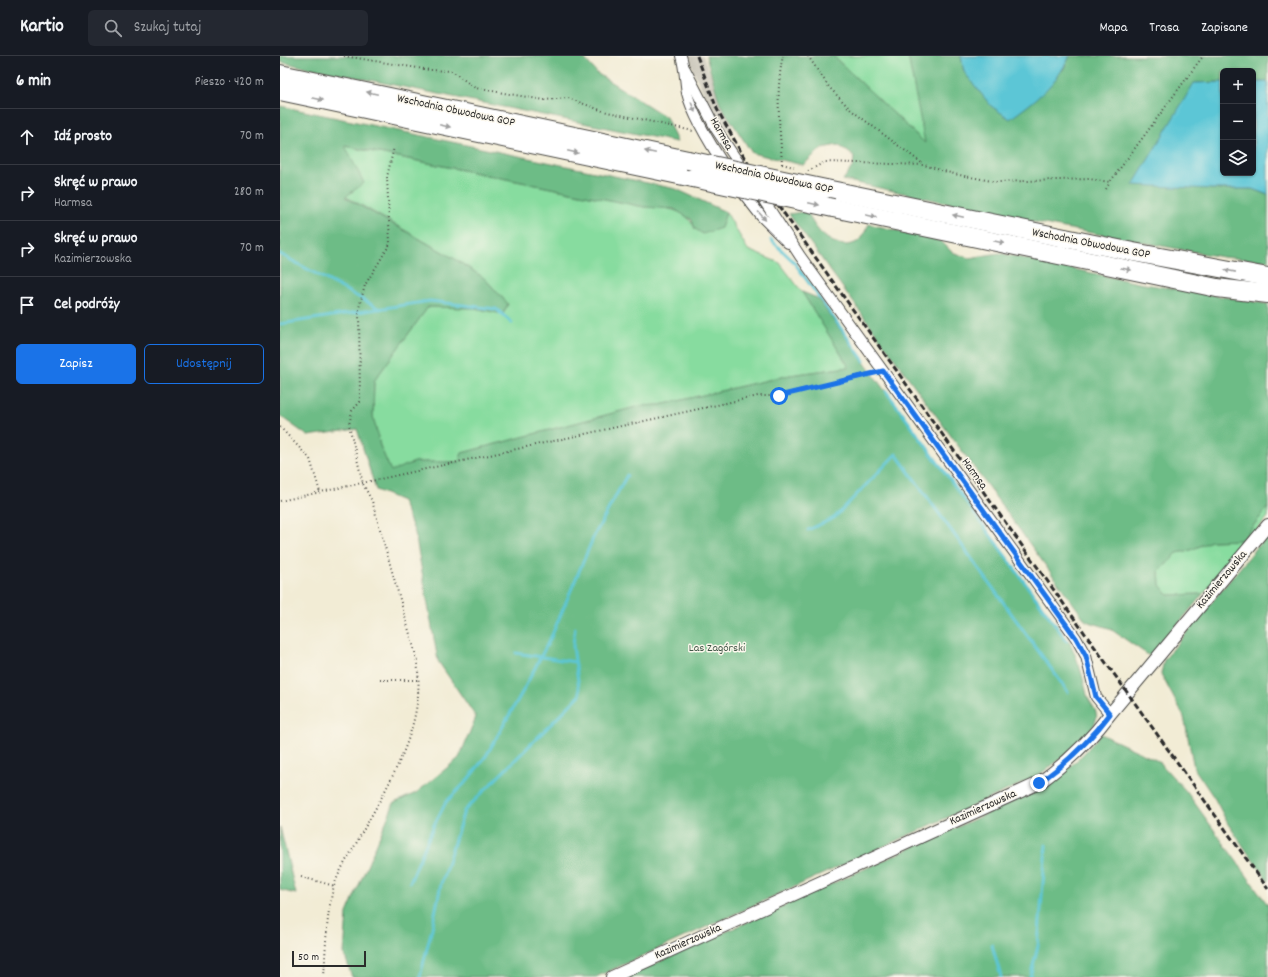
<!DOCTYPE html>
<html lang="pl">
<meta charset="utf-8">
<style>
:root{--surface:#171b24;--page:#242831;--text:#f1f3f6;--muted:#9ea1a6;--line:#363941;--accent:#1a73e8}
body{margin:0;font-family:Dekko,sans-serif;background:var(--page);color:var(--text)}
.controls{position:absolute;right:12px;top:12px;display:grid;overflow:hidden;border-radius:6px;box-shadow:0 1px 3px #0004}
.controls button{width:36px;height:36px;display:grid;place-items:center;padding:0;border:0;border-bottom:1px solid var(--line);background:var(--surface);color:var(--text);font:20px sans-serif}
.scale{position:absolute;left:12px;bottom:10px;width:74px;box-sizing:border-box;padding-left:4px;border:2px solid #2b2b2b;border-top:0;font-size:11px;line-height:14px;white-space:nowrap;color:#2b2b2b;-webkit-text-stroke:3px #fbf7ec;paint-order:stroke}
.stop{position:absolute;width:12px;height:12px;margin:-9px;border:3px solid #1a73e8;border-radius:50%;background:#fff}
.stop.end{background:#1a73e8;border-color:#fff;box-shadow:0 1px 4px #0008}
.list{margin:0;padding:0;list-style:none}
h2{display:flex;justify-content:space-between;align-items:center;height:52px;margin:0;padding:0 16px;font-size:17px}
h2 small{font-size:13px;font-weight:400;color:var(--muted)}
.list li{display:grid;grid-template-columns:26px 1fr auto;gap:12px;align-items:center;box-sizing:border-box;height:56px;padding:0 16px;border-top:1px solid var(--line)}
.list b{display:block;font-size:15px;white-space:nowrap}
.list p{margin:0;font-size:13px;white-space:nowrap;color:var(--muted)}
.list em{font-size:13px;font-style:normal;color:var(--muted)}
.actions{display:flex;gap:8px;padding:12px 16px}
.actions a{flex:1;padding:9px 0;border:1px solid var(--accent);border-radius:6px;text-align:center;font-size:14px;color:var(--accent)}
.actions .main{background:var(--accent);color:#fff}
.icon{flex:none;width:22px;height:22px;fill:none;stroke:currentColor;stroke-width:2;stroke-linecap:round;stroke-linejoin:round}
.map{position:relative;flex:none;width:988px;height:921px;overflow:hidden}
header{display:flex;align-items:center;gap:24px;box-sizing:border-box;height:56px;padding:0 20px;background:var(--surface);border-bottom:1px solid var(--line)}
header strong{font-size:19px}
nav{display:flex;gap:22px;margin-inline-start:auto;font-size:14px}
.search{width:280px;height:36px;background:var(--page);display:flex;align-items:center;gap:10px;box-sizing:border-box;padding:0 14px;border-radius:6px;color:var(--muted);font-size:15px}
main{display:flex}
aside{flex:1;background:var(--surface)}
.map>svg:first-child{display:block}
</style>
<header>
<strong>Kartio</strong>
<div class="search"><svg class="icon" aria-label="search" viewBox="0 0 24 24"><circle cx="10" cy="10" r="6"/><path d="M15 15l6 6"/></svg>Szukaj tutaj</div>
<nav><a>Mapa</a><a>Trasa</a><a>Zapisane</a></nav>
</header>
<main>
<aside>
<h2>6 min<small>Pieszo · 420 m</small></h2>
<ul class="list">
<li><svg class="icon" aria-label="ahead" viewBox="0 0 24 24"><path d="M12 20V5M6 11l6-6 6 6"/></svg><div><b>Idź prosto</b></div><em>70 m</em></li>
<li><svg class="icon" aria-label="right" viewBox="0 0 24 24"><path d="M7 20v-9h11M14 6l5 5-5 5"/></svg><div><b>Skręć w prawo</b><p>Harmsa</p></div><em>280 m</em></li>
<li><svg class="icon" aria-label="right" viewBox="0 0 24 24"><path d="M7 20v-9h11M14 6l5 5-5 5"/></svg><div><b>Skręć w prawo</b><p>Kazimierzowska</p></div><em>70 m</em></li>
<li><svg class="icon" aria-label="arrive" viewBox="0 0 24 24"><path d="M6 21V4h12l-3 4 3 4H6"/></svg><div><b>Cel podróży</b></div></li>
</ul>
<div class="actions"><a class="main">Zapisz</a><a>Udostępnij</a></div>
</aside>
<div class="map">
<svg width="988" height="921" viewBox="0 0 988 921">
<rect width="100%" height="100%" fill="#fbf7ec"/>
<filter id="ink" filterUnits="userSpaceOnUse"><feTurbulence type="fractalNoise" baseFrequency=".025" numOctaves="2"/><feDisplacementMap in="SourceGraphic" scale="8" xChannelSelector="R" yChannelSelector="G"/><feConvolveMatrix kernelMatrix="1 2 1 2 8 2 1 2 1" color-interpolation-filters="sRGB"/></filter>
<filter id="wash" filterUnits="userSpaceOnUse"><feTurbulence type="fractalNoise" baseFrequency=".012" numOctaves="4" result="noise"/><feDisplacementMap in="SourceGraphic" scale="16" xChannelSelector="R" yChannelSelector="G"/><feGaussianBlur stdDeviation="0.9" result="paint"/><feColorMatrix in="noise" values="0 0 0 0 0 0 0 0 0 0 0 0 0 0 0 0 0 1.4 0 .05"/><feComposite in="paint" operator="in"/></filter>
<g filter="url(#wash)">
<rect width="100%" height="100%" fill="#f2ecd5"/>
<path fill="#c8c4b8" d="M410 0H423L452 71 443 77 413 15Z"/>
<g fill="#87dc9f" stroke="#598465">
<path d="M553 0H628L646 88Z"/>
<path d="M64 90 364 151C383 151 407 152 415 173L441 172 446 156 468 194 500 207 522 236 569 311 510 319 380 349 360 350 182 397 179 406H135L111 416 100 390 93 360 94 325 148 251 194 252 223 258 228 248 204 222 175 203 65 140Z"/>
<path d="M988 451V461L923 538 888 539 880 529 879 516 897 497 911 494 931 485 962 484Z"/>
</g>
<g fill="#6dbc86" stroke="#4c7458">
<path d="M0 0H302L318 18 386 61 397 86 0 6Z"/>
<path d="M426 0H553L645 87 628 0H681L684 16 783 14 790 0H988V26H973V15H943V26L914 27 930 133H972L988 139V205L942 201 774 170 563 124 573 110 574 100 558 89 542 92 523 109 472 97 440 48Z"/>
<path d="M0 50 396 133 446 156 441 172 423 178 415 173 412 164 394 153 364 151 65 90 84 127 65 141 175 203 204 222 228 248 223 258 194 252 148 251 94 325 93 360 100 390 111 415 135 406H179L182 397 360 350 380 349 510 319 569 311 522 236 537 242 790 587C798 604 803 620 807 639 809 647 819 654 816 664 811 684 771 710 754 722L316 921H72L64 897 67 857 114 747 136 737 179 702 196 661 158 605 135 477 122 445 96 434 77 373 28 380 0 360Z"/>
<path d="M528 155C532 174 559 200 580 184 584 180 586 172 589 168L661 185 672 196 689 202 719 197 858 227 988 248V451L962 484 931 485 911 494 897 497 879 516 880 529 888 539 923 538 871 601 829 572 806 565 509 158Z"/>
<path d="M988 478V826L948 768 935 743 914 712 904 661 881 618 884 604Z"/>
<path d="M821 678 878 705 906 735 988 849V921H346L706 758C732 745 760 735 782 717 797 706 809 692 821 678Z"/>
<path d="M0 771 16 838 0 834Z"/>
</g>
<g fill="#5cc6d6" stroke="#447880">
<path d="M681 0H790C775 30 756 44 730 63L711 50 684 16Z"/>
<path d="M943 26V117H973V26H988V139L972 133H930L853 129 914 27Z"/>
</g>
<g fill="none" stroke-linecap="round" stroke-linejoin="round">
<g stroke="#5cc6d6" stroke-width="3">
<path d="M491 184 514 206 584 305"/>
<path d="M0 198 100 253"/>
<path d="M0 268 150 245 216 253 232 267"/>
<path d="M606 335 787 585"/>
<path d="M528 474 554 462 616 398 788 636"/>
<path d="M236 597 295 606"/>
<path d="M130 826 154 769 166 746 186 726 206 700 244 633 272 579 314 480 347 419"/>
<path d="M712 889 721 921"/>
<path d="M140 921 152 872 161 828 184 755 300 639 293 590 295 572"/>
<path d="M750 921 758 890 766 789"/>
</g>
</g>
</g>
<g filter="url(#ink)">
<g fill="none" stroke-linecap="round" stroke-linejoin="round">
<defs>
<g id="minor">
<path d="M401 0C405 12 405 25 407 37 413 61 432 91 446 112"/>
<path d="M405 13 436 73 464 115"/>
<path d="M460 133 481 160 508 187"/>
<path d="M479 137 520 200 796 582 806 600 816 641 830 658"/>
</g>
<path id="tertiary" d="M332 921 759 727C788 706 809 686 830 658L988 469"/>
<g id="motorway">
<path d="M0 18 408 104"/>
<path d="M0 35 413 122"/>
<path d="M546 133 853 196 988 221"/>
<path d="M553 152 937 232 988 238"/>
</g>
</defs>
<use href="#minor" stroke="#494844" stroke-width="12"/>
<use href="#tertiary" stroke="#494844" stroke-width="14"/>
<use href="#motorway" stroke="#494844" stroke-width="20"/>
<g stroke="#494844" stroke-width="2" stroke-dasharray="1 3" stroke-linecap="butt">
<path d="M64 0 150 14 172 15 195 32 264 44 288 42 323 55 413 75"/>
<path d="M528 0 549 31 571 54 643 108"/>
<path d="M502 108 514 111"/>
<path d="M502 108C500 71 495 36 503 0"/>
<path d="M528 115 545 106 644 109 674 118 717 126 809 123 830 126 923 0"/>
<path d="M826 133 830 126"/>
<path d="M0 371 30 403 40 436"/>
<path d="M0 445 478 340H499L592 317"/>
<path d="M100 624H139"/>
<path d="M21 821 55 830"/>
<path d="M44 921C46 891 46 859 54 830 59 814 70 799 78 784 109 727 151 664 135 596L92 445 83 428 69 369 72 355 80 346 79 252 85 229 110 188 107 121 114 91"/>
</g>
<use href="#minor" stroke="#fff" stroke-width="10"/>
<use href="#tertiary" stroke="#fff" stroke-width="12"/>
<use href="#motorway" stroke="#fff" stroke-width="18"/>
<path stroke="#2b2b2b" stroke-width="3" stroke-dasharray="6 3" stroke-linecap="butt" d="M417 0 437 53 465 103 988 833"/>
<defs>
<g id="motorway-bridge">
<path d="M408 104 546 133"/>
<path d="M413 122 553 152"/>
</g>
</defs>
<use href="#motorway-bridge" stroke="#494844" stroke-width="20" stroke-linecap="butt"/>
<use href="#motorway-bridge" stroke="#fff" stroke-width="18"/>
</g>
<defs><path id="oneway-solid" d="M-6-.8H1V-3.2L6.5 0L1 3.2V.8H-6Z"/></defs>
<g fill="#a0a0a0">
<use href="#oneway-solid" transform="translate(92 37) rotate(-168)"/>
<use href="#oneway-solid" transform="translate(38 43) rotate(12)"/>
<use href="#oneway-solid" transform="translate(413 51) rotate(68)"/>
<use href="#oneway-solid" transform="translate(165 70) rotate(12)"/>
<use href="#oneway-solid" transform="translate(293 96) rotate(12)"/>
<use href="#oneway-solid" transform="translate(370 96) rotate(-168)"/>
<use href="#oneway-solid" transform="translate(534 148) rotate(12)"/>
<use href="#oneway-solid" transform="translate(482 160) rotate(49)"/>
<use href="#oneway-solid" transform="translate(591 160) rotate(12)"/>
<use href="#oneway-solid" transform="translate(678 160) rotate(-168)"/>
<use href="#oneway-solid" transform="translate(719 186) rotate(12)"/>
<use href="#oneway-solid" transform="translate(846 213) rotate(12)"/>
<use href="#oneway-solid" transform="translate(950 215) rotate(-169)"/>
</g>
</g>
<g fill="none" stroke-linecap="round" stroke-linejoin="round" filter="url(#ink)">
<path stroke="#1a73e8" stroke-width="5" d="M499 340 603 315 796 582 806 600 816 641 830 658C809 686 788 706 759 727"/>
</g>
<g text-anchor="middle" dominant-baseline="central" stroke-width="3" stroke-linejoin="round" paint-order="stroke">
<g font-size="12" fill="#2b2b2b" stroke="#fbf7ec">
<text transform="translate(176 55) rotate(12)">Wschodnia Obwodowa GOP</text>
<text transform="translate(441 78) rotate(61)">Harmsa</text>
<text transform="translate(494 122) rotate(12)">Wschodnia Obwodowa GOP</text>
<text transform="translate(811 188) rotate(11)">Wschodnia Obwodowa GOP</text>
<text transform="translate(694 418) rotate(54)">Harmsa</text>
<text transform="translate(942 524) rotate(-50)">Kazimierzowska</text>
<text transform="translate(703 752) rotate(-24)">Kazimierzowska</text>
<text transform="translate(408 886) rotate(-24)">Kazimierzowska</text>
</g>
<g font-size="12" fill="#425748" stroke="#fbf7ec">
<text x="437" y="592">Las Zagórski</text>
</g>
</g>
</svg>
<div class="controls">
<button>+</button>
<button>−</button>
<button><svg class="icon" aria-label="layers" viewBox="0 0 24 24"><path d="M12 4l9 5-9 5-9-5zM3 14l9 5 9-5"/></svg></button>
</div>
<div class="scale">50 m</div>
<div class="stop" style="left:499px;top:340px"></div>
<div class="stop end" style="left:759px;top:727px"></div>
</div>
</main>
